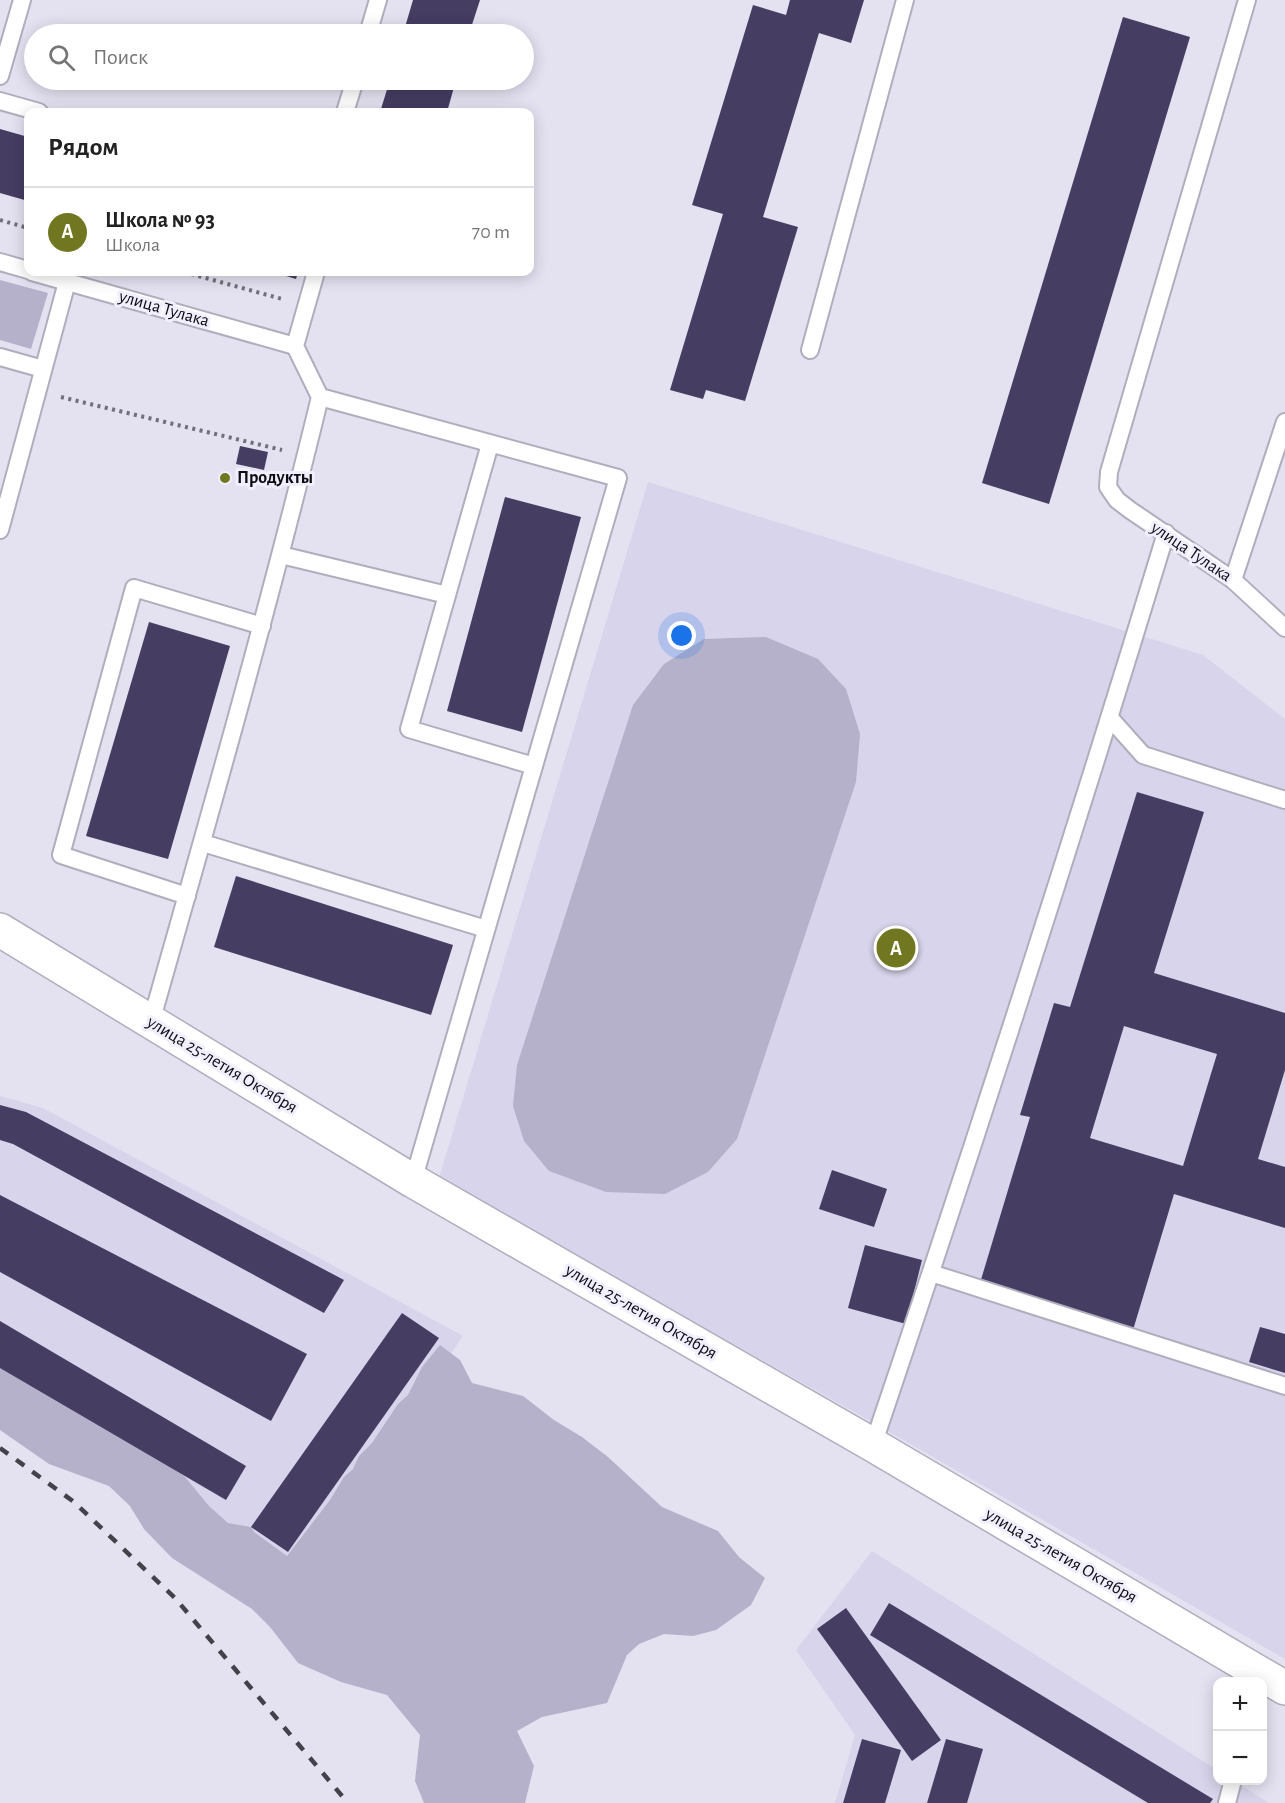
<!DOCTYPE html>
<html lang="ru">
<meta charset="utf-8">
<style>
:root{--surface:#fff;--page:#f2f2f2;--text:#222;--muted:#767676;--line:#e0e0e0;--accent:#717720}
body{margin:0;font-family:"Alegreya Sans",sans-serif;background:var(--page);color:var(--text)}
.controls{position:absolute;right:18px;bottom:18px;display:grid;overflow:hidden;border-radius:12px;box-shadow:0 3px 15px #0003}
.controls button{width:54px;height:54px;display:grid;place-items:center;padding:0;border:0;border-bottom:2px solid var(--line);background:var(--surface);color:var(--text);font:30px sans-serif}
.you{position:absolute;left:682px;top:636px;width:21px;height:21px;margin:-15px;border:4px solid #fff;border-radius:50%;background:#1a73e8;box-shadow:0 0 0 9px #1a73e833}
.badge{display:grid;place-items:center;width:39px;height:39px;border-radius:50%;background:var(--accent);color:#fff;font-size:20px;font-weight:700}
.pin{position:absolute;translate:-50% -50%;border:3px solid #fff;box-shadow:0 2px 6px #0006}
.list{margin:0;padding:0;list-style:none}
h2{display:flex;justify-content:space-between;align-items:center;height:78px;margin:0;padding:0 24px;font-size:26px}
h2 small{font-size:20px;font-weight:400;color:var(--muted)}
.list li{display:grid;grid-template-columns:39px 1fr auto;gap:18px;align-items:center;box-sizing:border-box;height:90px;padding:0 24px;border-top:2px solid var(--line)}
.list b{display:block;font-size:22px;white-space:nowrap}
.list p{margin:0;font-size:20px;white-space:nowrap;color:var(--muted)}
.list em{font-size:20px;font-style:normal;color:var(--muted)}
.icon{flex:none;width:33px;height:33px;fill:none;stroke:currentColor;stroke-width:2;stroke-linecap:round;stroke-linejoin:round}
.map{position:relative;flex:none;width:1285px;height:1803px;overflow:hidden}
.search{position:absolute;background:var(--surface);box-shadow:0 3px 15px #0003;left:24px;top:24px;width:510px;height:66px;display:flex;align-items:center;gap:15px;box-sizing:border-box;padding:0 21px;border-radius:33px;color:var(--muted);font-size:22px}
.panel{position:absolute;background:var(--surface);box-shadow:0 3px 15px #0003;left:24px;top:108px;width:510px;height:168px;border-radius:12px}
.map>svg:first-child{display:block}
</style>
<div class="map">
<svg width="1285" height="1803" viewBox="0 0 1285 1803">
<rect width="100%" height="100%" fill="#e4e1f1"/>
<g fill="#d8d4eb">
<path d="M648 482 1203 655 1285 719V1659L865 1418 439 1178Z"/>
<path d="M0 1096 43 1108 463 1336 304 1570 0 1380Z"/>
<path d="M872 1551 1217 1770 1218 1780 1234 1781 1269 1803H835L855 1735 796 1650Z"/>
</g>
<g fill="#b5b1cb">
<path d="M0 280 48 293 31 349 0 340Z"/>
<path d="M766 637 818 659 846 689 860 734 856 782 737 1139 708 1172 665 1194 606 1192 549 1171 524 1141 513 1106 517 1065 633 705 664 664 704 639Z"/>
<path d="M440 1345 460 1360 472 1383 523 1396 554 1420 582 1437 608 1457 662 1507 718 1531 739 1557 765 1578 751 1605 716 1630 693 1636 664 1634 639 1644 627 1655 607 1703 542 1717 517 1731 534 1766 525 1803H424L415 1781 420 1735 387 1695 341 1682 298 1663 270 1627 252 1609 172 1558 144 1529 130 1506 109 1486 49 1464 0 1430V1362L160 1458 185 1477 209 1506 228 1523 251 1527 254 1532 287 1556 330 1500 344 1477 353 1469 359 1456 372 1443 398 1404 408 1395 422 1367Z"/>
</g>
<g fill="#453d62" fill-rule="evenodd">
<path d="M413 0H480L469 34H403Z"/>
<path d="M790 0H864L851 43 819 33 763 217 798 227 745 401 706 390 703 399 670 390 723 214 692 205 753 5 786 15Z"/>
<path d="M1123 17 1190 37 1049 504 982 483Z"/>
<path d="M390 80H456L447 112H380Z"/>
<path d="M0 129 28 137V201L0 193Z"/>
<path d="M273 272H298L296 279Z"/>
<path d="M240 446 268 452 264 470 236 464Z"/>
<path d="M505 497 581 517 522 732 447 711Z"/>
<path d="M149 622 230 646 168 859 86 836Z"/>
<path d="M1137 792 1204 812 1154 973 1285 1013V1070L1258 1159 1285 1167V1228L1174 1194 1133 1330 980 1283 1030 1117 1020 1115 1054 1003 1070 1007ZM1124 1026 1217 1054 1183 1166 1090 1138Z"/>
<path d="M236 876 453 945 431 1015 214 947Z"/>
<path d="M0 1105 26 1112 344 1280 324 1313 13 1144 0 1140Z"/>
<path d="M832 1170 887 1189 874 1227 819 1209Z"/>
<path d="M0 1195 307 1354 271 1421 0 1272Z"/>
<path d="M865 1245 922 1260 906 1324 848 1308Z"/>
<path d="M402 1313 439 1338 288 1552 251 1527Z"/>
<path d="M0 1321 246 1466 226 1500 0 1368Z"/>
<path d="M1260 1327 1285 1334V1373L1249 1362Z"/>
<path d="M889 1603 1213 1799 1210 1803H1148L870 1635Z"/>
<path d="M846 1608 941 1740 912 1761 817 1629Z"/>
<path d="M862 1739 901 1750 885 1803H843Z"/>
<path d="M946 1739 983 1749 967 1803H927Z"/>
</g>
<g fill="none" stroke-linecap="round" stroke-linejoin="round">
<defs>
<g id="lane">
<path d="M1247 0 1109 472 1108 487 1117 500 1130 510 1233 580 1285 628"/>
<path d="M368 34 378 0"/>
<path d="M0 76 22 0"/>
<path d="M0 101 39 112"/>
<path d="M345 112 355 80"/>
<path d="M0 262 28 270"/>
<path d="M32 272 295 346"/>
<path d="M810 350 905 0"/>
<path d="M0 357 43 369"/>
<path d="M320 397 618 478 413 1181"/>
<path d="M490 444 409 729 534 766"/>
<path d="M0 530 67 282"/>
<path d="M281 555 447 595"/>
<path d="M1233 580 1285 422"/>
<path d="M1110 718 1143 755 1285 800"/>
<path d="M203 843 486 929"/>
<path d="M187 896 61 855 134 588 262 626"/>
<path d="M151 1022C210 814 269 607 320 397L295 346 316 272"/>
<path d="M931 1273 1285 1386"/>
<path d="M873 1445C975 1143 1073 839 1166 533"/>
<path d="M1227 1803 1233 1780"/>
</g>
<path id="street" d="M0 930 413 1181 873 1445 1285 1688"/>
</defs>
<use href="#lane" stroke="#b0aebd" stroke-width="20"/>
<use href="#street" stroke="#b0aebd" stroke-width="36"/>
<g stroke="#716f79" stroke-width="4" stroke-dasharray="3 4.5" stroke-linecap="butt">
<path d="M0 220 28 228"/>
<path d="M184 272 282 299"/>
<path d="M61 397 282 450"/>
</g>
<use href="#lane" stroke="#fff" stroke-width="16"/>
<use href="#street" stroke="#fff" stroke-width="33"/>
<path stroke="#434249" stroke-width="4.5" stroke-dasharray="10 10" stroke-linecap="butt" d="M0 1448 74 1502 175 1598 348 1803"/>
</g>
<circle fill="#717720" stroke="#f1effe" stroke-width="2" cx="225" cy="478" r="6"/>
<g text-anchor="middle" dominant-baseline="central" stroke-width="6" stroke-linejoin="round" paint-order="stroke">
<g font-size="18" fill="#0e0d12" stroke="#f1effe">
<text transform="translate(164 309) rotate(16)">улица Тулака</text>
<text transform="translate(1191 552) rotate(34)">улица Тулака</text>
<text transform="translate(222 1065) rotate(31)">улица 25-летия Октября</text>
<text transform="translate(641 1312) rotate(30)">улица 25-летия Октября</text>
<text transform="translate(1061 1556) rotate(30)">улица 25-летия Октября</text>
</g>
<g font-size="18" font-weight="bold" fill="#0e0d12" stroke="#f1effe" text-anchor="start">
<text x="237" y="478">Продукты</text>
</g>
</g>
</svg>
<div class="controls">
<button>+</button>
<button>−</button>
</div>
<div class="you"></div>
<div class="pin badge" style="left:896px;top:948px">A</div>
<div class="search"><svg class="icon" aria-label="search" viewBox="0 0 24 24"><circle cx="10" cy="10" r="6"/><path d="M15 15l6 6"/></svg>Поиск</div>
<section class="panel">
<h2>Рядом<small></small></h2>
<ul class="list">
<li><span class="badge">A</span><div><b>Школа № 93</b><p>Школа</p></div><em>70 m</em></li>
</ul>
</section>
</div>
